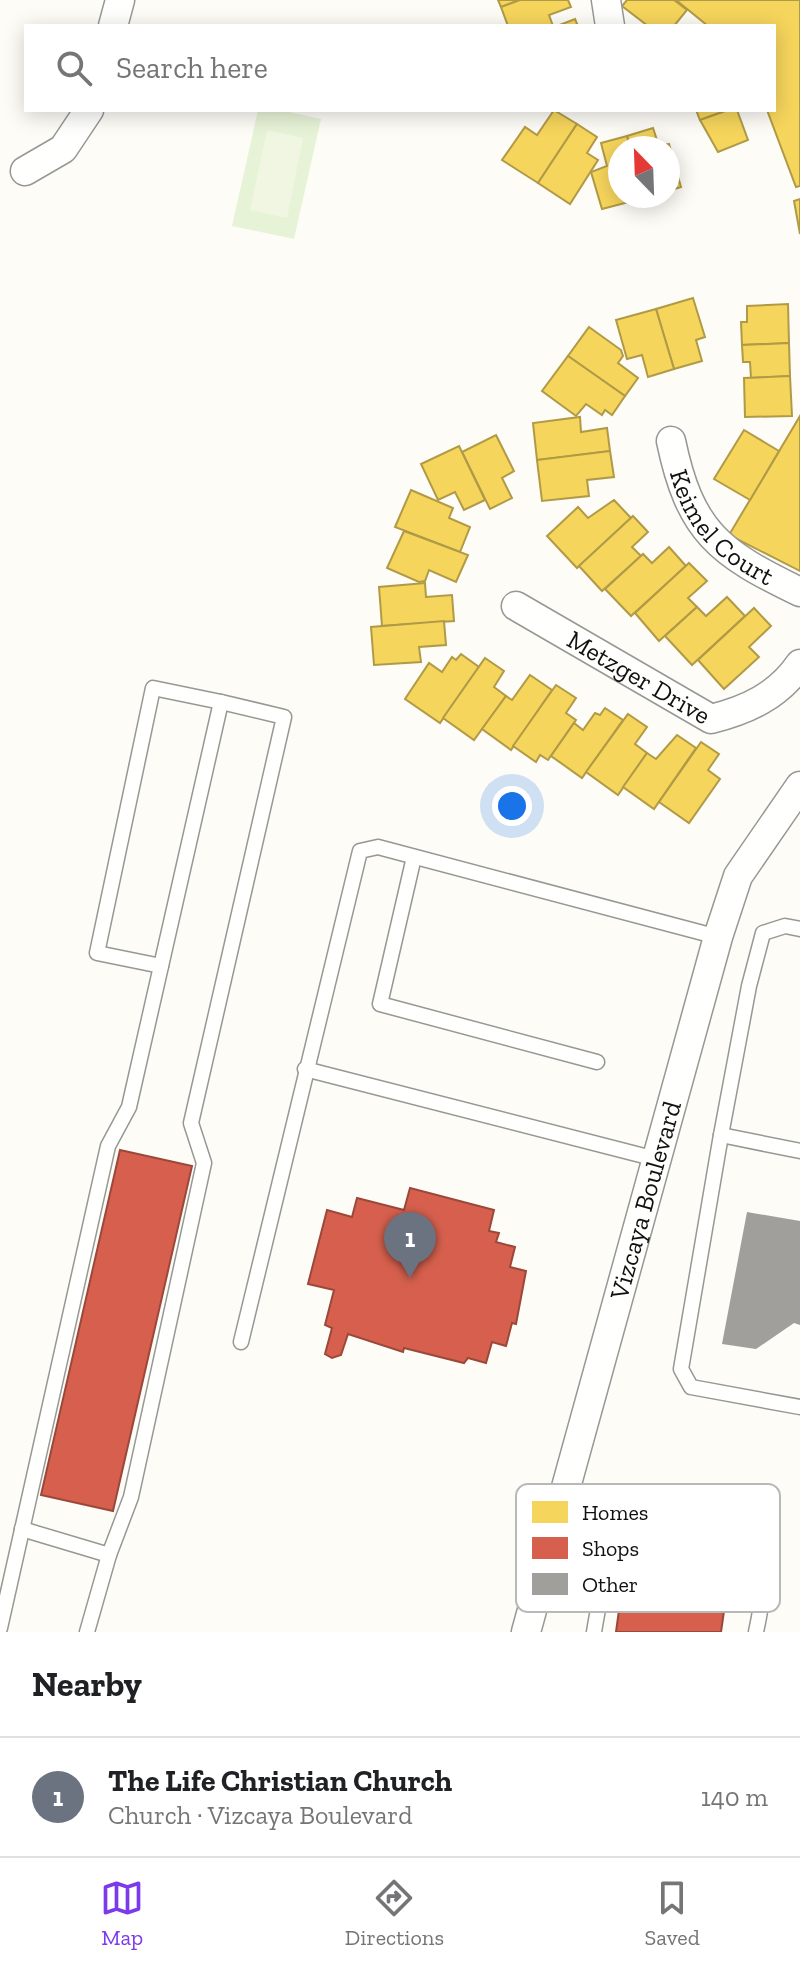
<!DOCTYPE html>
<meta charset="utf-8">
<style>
:root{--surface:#fff;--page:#f2f2f2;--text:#202124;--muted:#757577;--line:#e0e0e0;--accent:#7c3aed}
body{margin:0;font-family:"Zilla Slab",serif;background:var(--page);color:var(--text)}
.compass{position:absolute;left:608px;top:136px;width:72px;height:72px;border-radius:50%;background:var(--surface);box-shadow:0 4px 20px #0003;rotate:337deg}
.you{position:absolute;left:512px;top:806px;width:28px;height:28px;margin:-20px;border:6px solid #fff;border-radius:50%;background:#1a73e8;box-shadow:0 0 0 12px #1a73e833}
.badge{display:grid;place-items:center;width:52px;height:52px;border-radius:50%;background:var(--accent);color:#fff;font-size:26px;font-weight:700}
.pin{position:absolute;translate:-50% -66px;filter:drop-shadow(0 2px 4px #0008)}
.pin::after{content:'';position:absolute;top:42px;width:28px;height:24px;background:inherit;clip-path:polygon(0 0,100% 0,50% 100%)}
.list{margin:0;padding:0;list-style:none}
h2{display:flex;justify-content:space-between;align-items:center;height:104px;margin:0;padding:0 32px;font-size:34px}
h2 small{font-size:26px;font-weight:400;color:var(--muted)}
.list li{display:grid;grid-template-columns:52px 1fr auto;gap:24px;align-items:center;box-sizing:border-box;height:120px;padding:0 32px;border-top:2px solid var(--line)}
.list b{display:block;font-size:30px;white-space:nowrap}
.list p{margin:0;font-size:26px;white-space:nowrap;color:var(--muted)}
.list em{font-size:26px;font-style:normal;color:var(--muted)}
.icon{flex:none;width:44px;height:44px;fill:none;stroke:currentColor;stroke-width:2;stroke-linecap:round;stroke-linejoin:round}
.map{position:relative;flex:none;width:800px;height:1632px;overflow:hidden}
.search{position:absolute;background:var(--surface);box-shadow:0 4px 20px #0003;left:24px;right:24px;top:24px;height:88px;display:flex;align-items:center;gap:20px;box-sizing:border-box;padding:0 28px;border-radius:0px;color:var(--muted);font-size:30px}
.sheet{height:224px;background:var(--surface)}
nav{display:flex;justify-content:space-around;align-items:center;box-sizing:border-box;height:112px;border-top:2px solid var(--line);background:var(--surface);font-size:22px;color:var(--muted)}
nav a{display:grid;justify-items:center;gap:4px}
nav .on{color:var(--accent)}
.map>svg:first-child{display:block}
</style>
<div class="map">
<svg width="800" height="1632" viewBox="0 0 800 1632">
<rect width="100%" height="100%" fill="#fdfcf7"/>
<path fill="#e7f3d7" d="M258 110H280L321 119 294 239 232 226Z"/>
<path fill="#f0f6e1" d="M267 130 303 138 287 218 250 210Z"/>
<g fill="#f6d55c" stroke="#b19a46" stroke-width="2">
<path d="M498 0H520L501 7Z"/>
<path d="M520 0H568L571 7 549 15 553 26H508L501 7Z"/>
<path d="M627 0H674L687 10 674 26H648L622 6Z"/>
<path d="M676 0H800V186L796 187 767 110H774V26H708Z"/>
<path d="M575 19 578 26H557Z"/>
<path d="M554 110 577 124 538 183 502 160 525 127 537 135Z"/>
<path d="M696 110H728L700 120Z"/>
<path d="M728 110H737L748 140 718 152 700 120Z"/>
<path d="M577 124 597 137 587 153 598 160 570 204 538 183Z"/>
<path d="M653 128 659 146 669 144 681 187 668 191V148H630L627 136Z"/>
<path d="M627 136 630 148H620V196L644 198 602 209 591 172 607 166 601 143Z"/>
<path d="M800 199V234L794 201Z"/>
<path d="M693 298 705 337 696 340 702 361 674 369 656 309Z"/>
<path d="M788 304 789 343 742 345 741 322H747V306Z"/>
<path d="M656 309 674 369 648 377 642 355 627 359 616 320Z"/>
<path d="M589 327 621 350 623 356 618 363 638 378 625 396 568 356Z"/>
<path d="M789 343 790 376 751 378 750 362H743L742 345Z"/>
<path d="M568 356 625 396 612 415 605 410 602 415 586 404 576 416 542 391Z"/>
<path d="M790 376 792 416 745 417 744 378Z"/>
<path d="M800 416V571L729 535Z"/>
<path d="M580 417 581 432 607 428 610 451 537 460 533 423Z"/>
<path d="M744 430 779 451 750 500 714 479Z"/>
<path d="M496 435 514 471 502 478 512 498 490 509 462 452Z"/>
<path d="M459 446 485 500 464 510 455 492 438 500 421 464Z"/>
<path d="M610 451 614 477 587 480 589 496 542 501 537 460Z"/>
<path d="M411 490 453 508 449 518 470 527 460 552 395 527Z"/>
<path d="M614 500 631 518 577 568 547 536 578 507 588 518Z"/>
<path d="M633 516 648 532 632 547 641 556 602 591 579 566Z"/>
<path d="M404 531 468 555 456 582 429 570 425 581 419 582 387 568Z"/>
<path d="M669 547 686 566 631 616 605 589 643 554 652 563Z"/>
<path d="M689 563 707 581 688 598 697 607 659 641 635 613Z"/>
<path d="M425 583 426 597 452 595 454 621 382 626 379 587Z"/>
<path d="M727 597 745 616 692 665 665 636 697 607 706 616Z"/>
<path d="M754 608 771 626 749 647 759 657 724 689 698 660Z"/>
<path d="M444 621 446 645 419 647 421 662 374 665 371 627Z"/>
<path d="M461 654 479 667 440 723 405 699 429 663 442 672 452 657 456 660Z"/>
<path d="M485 658 504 671 494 687 506 696 474 740 443 718Z"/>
<path d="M530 675 552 690 511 750 482 729 506 696 512 700Z"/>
<path d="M556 685 576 698 566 713 576 720 548 760 540 755 536 762 513 746Z"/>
<path d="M605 708 623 720 582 778 551 756 574 723 583 730 595 713 600 715Z"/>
<path d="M628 714 647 727 635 744 647 753 618 795 586 772Z"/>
<path d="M677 735 696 748 654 809 623 787 647 753 656 759Z"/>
<path d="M701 742 719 754 708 770 720 779 689 823 659 802Z"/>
</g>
<g fill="#d6604d" stroke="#9b483b" stroke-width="2">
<path d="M120 1150 192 1166 113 1511 41 1495Z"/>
<path d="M410 1188 494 1210 489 1231 499 1233 496 1242 515 1247 510 1267 526 1271 516 1324 512 1323 506 1346 492 1342 486 1363 468 1358 464 1363 404 1348 403 1352 348 1334 341 1355 332 1358 325 1354 332 1328 325 1325 334 1290 308 1284 327 1210 352 1217 357 1198 404 1210Z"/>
<path d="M622 1588 631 1600 643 1591 725 1604 721 1632H616Z"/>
</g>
<path fill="#a19f9c" d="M747 1212 800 1221V1325L794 1323 756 1349 722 1344Z"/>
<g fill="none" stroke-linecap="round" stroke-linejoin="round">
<defs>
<g id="lane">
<path d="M414 857 380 1004 597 1062"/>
<path d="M161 966 97 953 153 688 221 702"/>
<path d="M305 1069 656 1159"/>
<path d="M721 1135 749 986 763 933 785 926 800 929"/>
<path d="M800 1151 721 1135 681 1369 691 1387 800 1407"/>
<path d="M241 1342 360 851 378 847 718 937"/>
<path d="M22 1529 109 1555"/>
<path d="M0 1628 108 1146 129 1107 221 702 284 717 191 1123 204 1163 131 1497 109 1555 87 1632"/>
<path d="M594 1632C598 1610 602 1569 625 1559 638 1553 730 1573 750 1576 767 1592 760 1611 756 1632"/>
</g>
<g id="street">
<path d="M606 0 610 26"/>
<path d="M113 26 120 0"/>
<path d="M25 171 63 149 89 110"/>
<path id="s1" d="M671 441C690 532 719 553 800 592"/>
<path id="s2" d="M516 606 711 719C747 710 778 696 800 664"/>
<path id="s3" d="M526 1632 718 937 738 876 800 786"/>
</g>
</defs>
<use href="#lane" stroke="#979795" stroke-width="17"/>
<use href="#street" stroke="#979795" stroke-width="31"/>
<use href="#lane" stroke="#fffffe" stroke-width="14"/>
<use href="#street" stroke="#fffffe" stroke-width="28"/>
</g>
<g text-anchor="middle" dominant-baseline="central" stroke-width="8" stroke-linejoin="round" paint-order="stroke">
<g font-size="26" fill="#111" stroke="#fff">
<text stroke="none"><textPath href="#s1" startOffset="104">Keimel Court</textPath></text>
<text stroke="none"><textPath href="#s2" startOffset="142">Metzger Drive</textPath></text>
<text stroke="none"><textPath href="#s3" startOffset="448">Vizcaya Boulevard</textPath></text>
</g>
</g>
<rect x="516" y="1484" width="264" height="128" rx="12" fill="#fff" stroke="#b8b8b8" stroke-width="2"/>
<rect x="532" y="1501" width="36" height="22" fill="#f6d55c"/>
<rect x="532" y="1537" width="36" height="22" fill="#d6604d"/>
<rect x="532" y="1573" width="36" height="22" fill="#a19f9c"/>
<g font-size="22" fill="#111">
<text x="582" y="1520">Homes</text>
<text x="582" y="1556">Shops</text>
<text x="582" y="1592">Other</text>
</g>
</svg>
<svg class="compass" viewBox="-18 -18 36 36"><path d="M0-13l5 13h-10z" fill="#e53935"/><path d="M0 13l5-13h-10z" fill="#757577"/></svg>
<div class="you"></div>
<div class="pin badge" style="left:410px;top:1278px;background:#6b7280">1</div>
<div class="search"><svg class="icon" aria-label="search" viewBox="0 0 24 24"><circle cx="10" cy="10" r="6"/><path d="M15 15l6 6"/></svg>Search here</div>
</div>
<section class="sheet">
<h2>Nearby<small></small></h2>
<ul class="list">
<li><span class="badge" style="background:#6b7280">1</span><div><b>The Life Christian Church</b><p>Church · Vizcaya Boulevard</p></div><em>140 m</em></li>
</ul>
</section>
<nav>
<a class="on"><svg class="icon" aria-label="map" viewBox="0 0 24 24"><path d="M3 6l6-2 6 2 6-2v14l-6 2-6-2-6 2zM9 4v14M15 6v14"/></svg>Map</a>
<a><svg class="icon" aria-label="directions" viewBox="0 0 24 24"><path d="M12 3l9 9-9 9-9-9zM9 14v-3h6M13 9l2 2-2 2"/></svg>Directions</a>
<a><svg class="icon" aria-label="saved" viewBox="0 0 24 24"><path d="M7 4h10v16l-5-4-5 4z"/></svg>Saved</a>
</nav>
